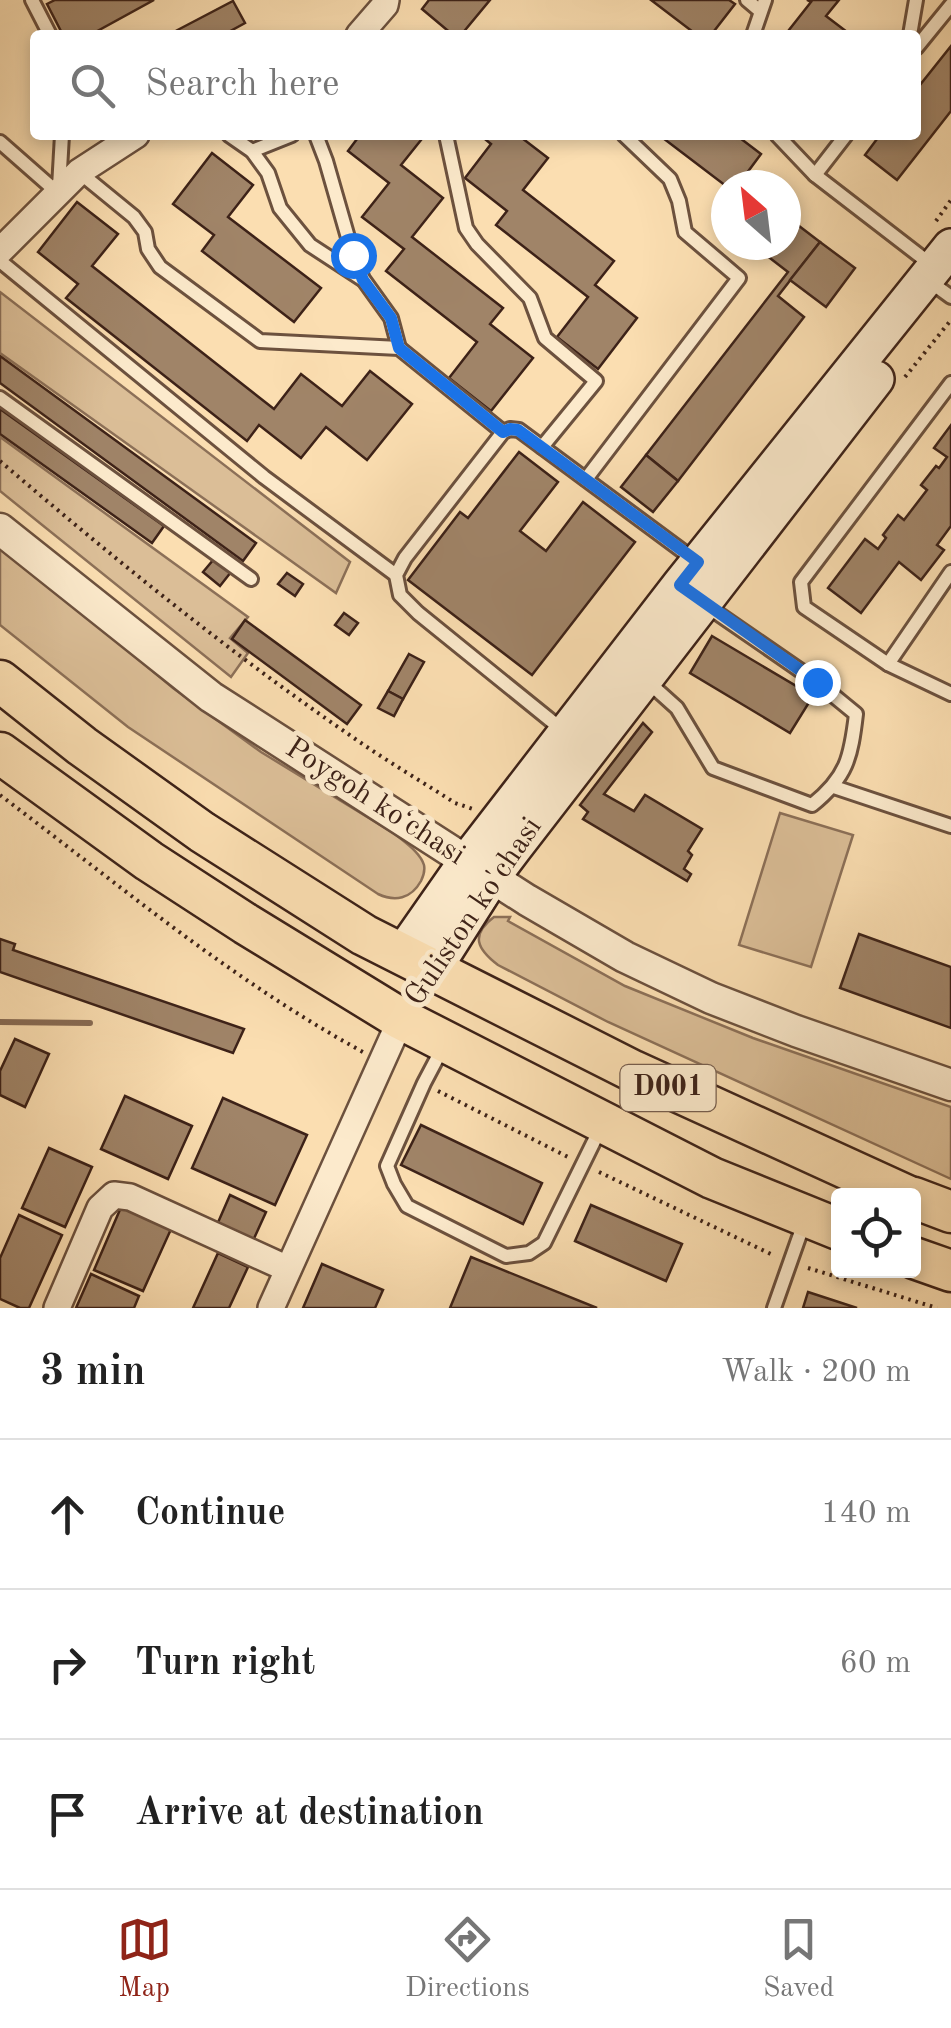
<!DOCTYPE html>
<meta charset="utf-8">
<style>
:root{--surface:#fff;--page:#f2f2f2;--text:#222;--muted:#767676;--line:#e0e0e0;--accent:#8f2418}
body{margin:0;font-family:"Old Standard TT",serif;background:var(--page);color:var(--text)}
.controls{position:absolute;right:30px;bottom:30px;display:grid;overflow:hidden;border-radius:10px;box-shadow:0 5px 15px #0003}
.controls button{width:90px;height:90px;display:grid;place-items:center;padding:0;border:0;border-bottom:2px solid var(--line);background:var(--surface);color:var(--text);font:50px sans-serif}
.compass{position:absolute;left:711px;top:170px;width:90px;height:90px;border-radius:50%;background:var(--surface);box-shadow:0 5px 15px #0003;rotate:332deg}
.stop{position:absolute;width:30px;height:30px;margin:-22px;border:8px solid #1a73e8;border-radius:50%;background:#fff}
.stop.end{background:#1a73e8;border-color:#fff;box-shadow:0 2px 10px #0008}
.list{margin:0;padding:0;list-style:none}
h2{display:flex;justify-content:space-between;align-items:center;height:130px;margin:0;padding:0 40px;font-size:42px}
h2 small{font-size:32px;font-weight:400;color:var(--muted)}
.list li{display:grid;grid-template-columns:65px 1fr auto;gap:30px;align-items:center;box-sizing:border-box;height:150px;padding:0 40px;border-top:2px solid var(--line)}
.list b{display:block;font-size:38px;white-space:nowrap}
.list em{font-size:32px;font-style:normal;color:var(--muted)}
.icon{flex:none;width:55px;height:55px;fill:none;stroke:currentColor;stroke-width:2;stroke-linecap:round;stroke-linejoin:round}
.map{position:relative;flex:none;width:951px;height:1308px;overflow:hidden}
.search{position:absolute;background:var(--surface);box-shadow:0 5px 15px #0003;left:30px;right:30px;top:30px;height:110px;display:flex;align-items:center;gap:25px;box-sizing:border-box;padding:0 35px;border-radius:10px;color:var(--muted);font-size:38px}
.sheet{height:580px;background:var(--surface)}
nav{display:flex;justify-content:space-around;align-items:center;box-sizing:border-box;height:140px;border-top:2px solid var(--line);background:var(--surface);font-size:28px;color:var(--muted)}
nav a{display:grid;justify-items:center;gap:5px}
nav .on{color:var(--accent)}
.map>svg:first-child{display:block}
</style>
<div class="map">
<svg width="951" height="1308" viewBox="0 0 951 1308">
<rect width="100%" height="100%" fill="#fbdeb1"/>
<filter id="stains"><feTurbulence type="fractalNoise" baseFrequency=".002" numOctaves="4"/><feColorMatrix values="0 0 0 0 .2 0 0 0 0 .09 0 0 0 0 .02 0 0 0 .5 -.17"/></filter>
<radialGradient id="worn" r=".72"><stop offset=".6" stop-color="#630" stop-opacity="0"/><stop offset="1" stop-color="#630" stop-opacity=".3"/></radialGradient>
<g fill="#dbbe97" stroke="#8c7058" stroke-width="2.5">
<path d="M0 292 350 562 336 593 0 353Z"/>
<path d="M0 437 248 617 230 638 248 653 231 677 0 491Z"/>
<path d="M0 544 173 688 261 752 395 834C404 842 420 852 424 865 425 870 423 877 421 881 411 899 395 902 378 894L128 727 0 625Z"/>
<path d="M780 813 853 835 811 967 739 945Z"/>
<path d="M494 917H510L508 921 625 986 753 1038 951 1107V1179L608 1022 498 965C477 949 470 935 494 917Z"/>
</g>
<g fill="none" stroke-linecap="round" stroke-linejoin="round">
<path stroke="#886c55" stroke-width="6" d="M0 1022 90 1023"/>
</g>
<g fill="#a08468" stroke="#3d2218" stroke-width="2.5">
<path d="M55 0H154L90 35H63L47 4Z"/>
<path d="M429 0H490L461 35H453L422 9Z"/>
<path d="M651 0H729L735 4 711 35H697Z"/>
<path d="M807 0H839L826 16 851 35H785L811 2Z"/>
<path d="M233 1 245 23 223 35H168Z"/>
<path d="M951 46V111L897 180 865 155 880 135H916V90Z"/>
<path d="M360 135H425L401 165 443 198 412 237 503 308 490 324 533 358 491 411 449 378 477 342 386 271 404 249 362 217 389 183 348 151Z"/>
<path d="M480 135H518L548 158 523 190 614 261 595 285 637 318 598 369 557 337 588 297 496 225 507 211 465 178 491 144Z"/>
<path d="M659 135H736L761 154 741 181 745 185 726 186Z"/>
<path d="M212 153 253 185 228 217 321 288 294 322 202 251 214 235 173 204Z"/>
<path d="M77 202 118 234 92 266 274 409 301 374 342 406 370 371 412 404 367 460 326 427 301 458 259 425 247 441 66 298 78 284 38 252Z"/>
<path d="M786 216 820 242 778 296 804 317 678 481 646 455 788 272 753 245H786Z"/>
<path d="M820 242 855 268 826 307 790 280Z"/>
<path d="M0 356 256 543 243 561 0 383Z"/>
<path d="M0 409 164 526 152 543 0 434Z"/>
<path d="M951 425V526L937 545 944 550 921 580 899 562 861 613 828 588 865 539 878 549 886 538 883 535 898 515 904 520 927 490 921 485 936 466 939 468 947 457 934 448Z"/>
<path d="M519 452 558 482 520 531 546 551 583 502 635 542 532 675 408 580 460 512 468 518Z"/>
<path d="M646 455 678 481 653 512 621 487Z"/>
<path d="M214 559 231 572 220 586 203 572Z"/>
<path d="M287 573 303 584 295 596 278 584Z"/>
<path d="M344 613 358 623 349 635 335 625Z"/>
<path d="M245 620 361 705 347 724 232 639Z"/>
<path d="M712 636 813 696 790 733 690 673Z"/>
<path d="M409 654 424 662 403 699 388 691Z"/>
<path d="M388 691 403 699 394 716 378 708Z"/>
<path d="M643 723 652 732 604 794 634 811 645 795 702 829 688 851 692 855 684 869 691 874 687 881 583 819 588 812 580 805Z"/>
<path d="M859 934 951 967V1028L840 988Z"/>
<path d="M0 939 15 944 13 950 244 1029 233 1053 0 972Z"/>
<path d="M15 1039 49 1054 25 1107 0 1095V1071Z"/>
<path d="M125 1096 192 1126 168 1179 101 1149Z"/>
<path d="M223 1098 307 1135 275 1205 192 1168Z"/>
<path d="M421 1125 542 1183 523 1224 401 1165Z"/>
<path d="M49 1148 92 1167 65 1227 22 1208Z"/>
<path d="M230 1195 266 1212 252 1243 216 1227Z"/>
<path d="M122 1205 172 1227 143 1291 94 1270Z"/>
<path d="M591 1205 682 1244 666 1281 575 1241Z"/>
<path d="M19 1215 62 1235 29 1308H20L0 1299V1258Z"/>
<path d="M218 1253 248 1267 229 1308H193Z"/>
<path d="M471 1257 597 1308H450Z"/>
<path d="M322 1264 383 1290 375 1308H303Z"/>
<path d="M91 1274 139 1296 134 1308H76Z"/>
<path d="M808 1292 857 1308H803Z"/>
</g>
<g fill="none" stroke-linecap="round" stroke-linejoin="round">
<defs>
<g id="service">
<path d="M32 0 50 35"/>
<path d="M747 0 760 11"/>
<path d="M753 35 765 0"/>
<path d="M910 35 916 0"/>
<path d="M916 48 951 5"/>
<path d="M229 135 252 151 268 173 280 208 310 245 362 279"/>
<path d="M316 135 326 161 353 255 363 279 391 318 399 348"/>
<path d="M446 135 466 228 477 244 530 298 545 338 596 381 542 447"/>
<path d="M777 135 815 175 933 266"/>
<path d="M0 142 58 193"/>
<path d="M252 151 292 135"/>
<path d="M79 172 134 217 145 232 148 249 160 267 260 341 399 348 503 432"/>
<path d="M815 175 846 135"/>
<path d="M59 187 62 135"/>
<path d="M0 261 264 477 396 575"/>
<path d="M929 281 951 297"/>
<path d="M951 383 801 582 804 607 888 664 951 694"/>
<path d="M0 398 251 579"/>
<path d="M586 479 739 278 685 232 679 201 670 179 624 135"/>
<path d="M888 664 951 572"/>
<path d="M647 681 677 708 713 768 812 805C847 777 851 757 856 714L817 682 704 604"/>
<path d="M565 732 418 613 400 595 396 575 405 558 503 432 510 429 519 430 696 561"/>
<path d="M834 787 951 826"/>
<path d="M443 1047 424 1083 387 1166 394 1184 407 1206 506 1256 529 1253 544 1243 602 1125"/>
<path d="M774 1308 804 1223"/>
</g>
<g id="minor">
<path d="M359 35 385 5 386 0"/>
<path d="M0 251 79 172 136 135"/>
<path d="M57 1308 100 1208 114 1195 130 1197 288 1269"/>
<path d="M271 1308 401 1019"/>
</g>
<path id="tertiary" d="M0 529 211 697 527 900 625 957 711 998 796 1031 951 1085"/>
<g id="secondary">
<path d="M402 954 467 861 680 585 951 247"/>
<path d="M433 970 492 877 514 848 876 379"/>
</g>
<g id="trunk">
<path d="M0 681 82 746 202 832 364 935 633 1071 907 1196"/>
<path d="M0 753 149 861 246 924 401 1019 712 1178 838 1229"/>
<path d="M914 1198 951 1212"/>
<path d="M914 1258 951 1271"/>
</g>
</defs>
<use href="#service" stroke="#6c513e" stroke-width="18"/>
<use href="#minor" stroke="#6c513e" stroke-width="30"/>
<use href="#tertiary" stroke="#6c513e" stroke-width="35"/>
<use href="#secondary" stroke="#3d2218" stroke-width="40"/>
<use href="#trunk" stroke="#3d2218" stroke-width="45"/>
<g stroke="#3d2218" stroke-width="4" stroke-dasharray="2.5 5" stroke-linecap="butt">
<path d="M936 221 951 200"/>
<path d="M905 377 951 320"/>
<path d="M0 461C113 558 229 652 351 736 385 760 421 781 455 803L473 809"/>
<path d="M0 795C118 884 233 981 363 1052"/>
<path d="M438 1091 568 1157"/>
<path d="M599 1172 775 1256"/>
<path d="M808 1268 937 1308"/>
</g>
<use href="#service" stroke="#fceacc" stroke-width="12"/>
<use href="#minor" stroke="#fceacc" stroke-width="25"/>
<use href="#tertiary" stroke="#fceacc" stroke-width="30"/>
<use href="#secondary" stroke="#fceacc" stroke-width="35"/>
<use href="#trunk" stroke="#fbdeb1" stroke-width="40"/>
</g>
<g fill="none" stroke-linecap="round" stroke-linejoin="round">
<path stroke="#1a73e8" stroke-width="12" d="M353 255 363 280 391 318 399 348 503 432 510 429 518 430 698 562 680 585 817 682"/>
</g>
<g text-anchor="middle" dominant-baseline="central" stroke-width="10" stroke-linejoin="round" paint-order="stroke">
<rect fill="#fceacc" stroke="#765e4e" stroke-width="2.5" x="620.5" y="1065" width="95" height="46" rx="8"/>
<g font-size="28" font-weight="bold" fill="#3d2218">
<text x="668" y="1088">D001</text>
</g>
<g font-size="30" fill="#3d2218" stroke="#fceacc">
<text transform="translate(375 802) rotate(33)">Poygoh koʻchasi</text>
<text transform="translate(474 912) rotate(-56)">Guliston ko'chasi</text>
</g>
</g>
<rect width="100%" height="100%" filter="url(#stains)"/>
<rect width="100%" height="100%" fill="url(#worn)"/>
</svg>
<div class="controls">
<button><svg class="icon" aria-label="locate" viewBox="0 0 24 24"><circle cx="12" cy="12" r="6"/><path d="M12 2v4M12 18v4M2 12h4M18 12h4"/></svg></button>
</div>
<svg class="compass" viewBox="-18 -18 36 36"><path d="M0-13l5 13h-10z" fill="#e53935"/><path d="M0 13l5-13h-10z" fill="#767676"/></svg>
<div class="stop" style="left:353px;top:255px"></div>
<div class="stop end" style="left:817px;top:682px"></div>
<div class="search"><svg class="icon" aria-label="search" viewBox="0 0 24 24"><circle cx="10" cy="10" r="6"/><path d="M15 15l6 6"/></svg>Search here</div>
</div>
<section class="sheet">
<h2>3 min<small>Walk · 200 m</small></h2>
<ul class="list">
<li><svg class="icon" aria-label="ahead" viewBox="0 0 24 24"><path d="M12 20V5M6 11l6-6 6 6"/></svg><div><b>Continue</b></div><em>140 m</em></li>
<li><svg class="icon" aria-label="right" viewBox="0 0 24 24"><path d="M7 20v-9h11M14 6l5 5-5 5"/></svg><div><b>Turn right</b></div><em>60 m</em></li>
<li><svg class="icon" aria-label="arrive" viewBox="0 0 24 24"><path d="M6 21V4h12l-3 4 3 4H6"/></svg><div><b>Arrive at destination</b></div></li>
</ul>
</section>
<nav>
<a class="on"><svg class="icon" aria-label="map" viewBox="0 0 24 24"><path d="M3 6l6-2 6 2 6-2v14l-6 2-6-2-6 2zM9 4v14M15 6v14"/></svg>Map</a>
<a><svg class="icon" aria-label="directions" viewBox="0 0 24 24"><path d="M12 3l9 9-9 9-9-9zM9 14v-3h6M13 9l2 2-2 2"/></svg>Directions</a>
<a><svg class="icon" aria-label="saved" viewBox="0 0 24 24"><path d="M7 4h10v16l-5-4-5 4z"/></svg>Saved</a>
</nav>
